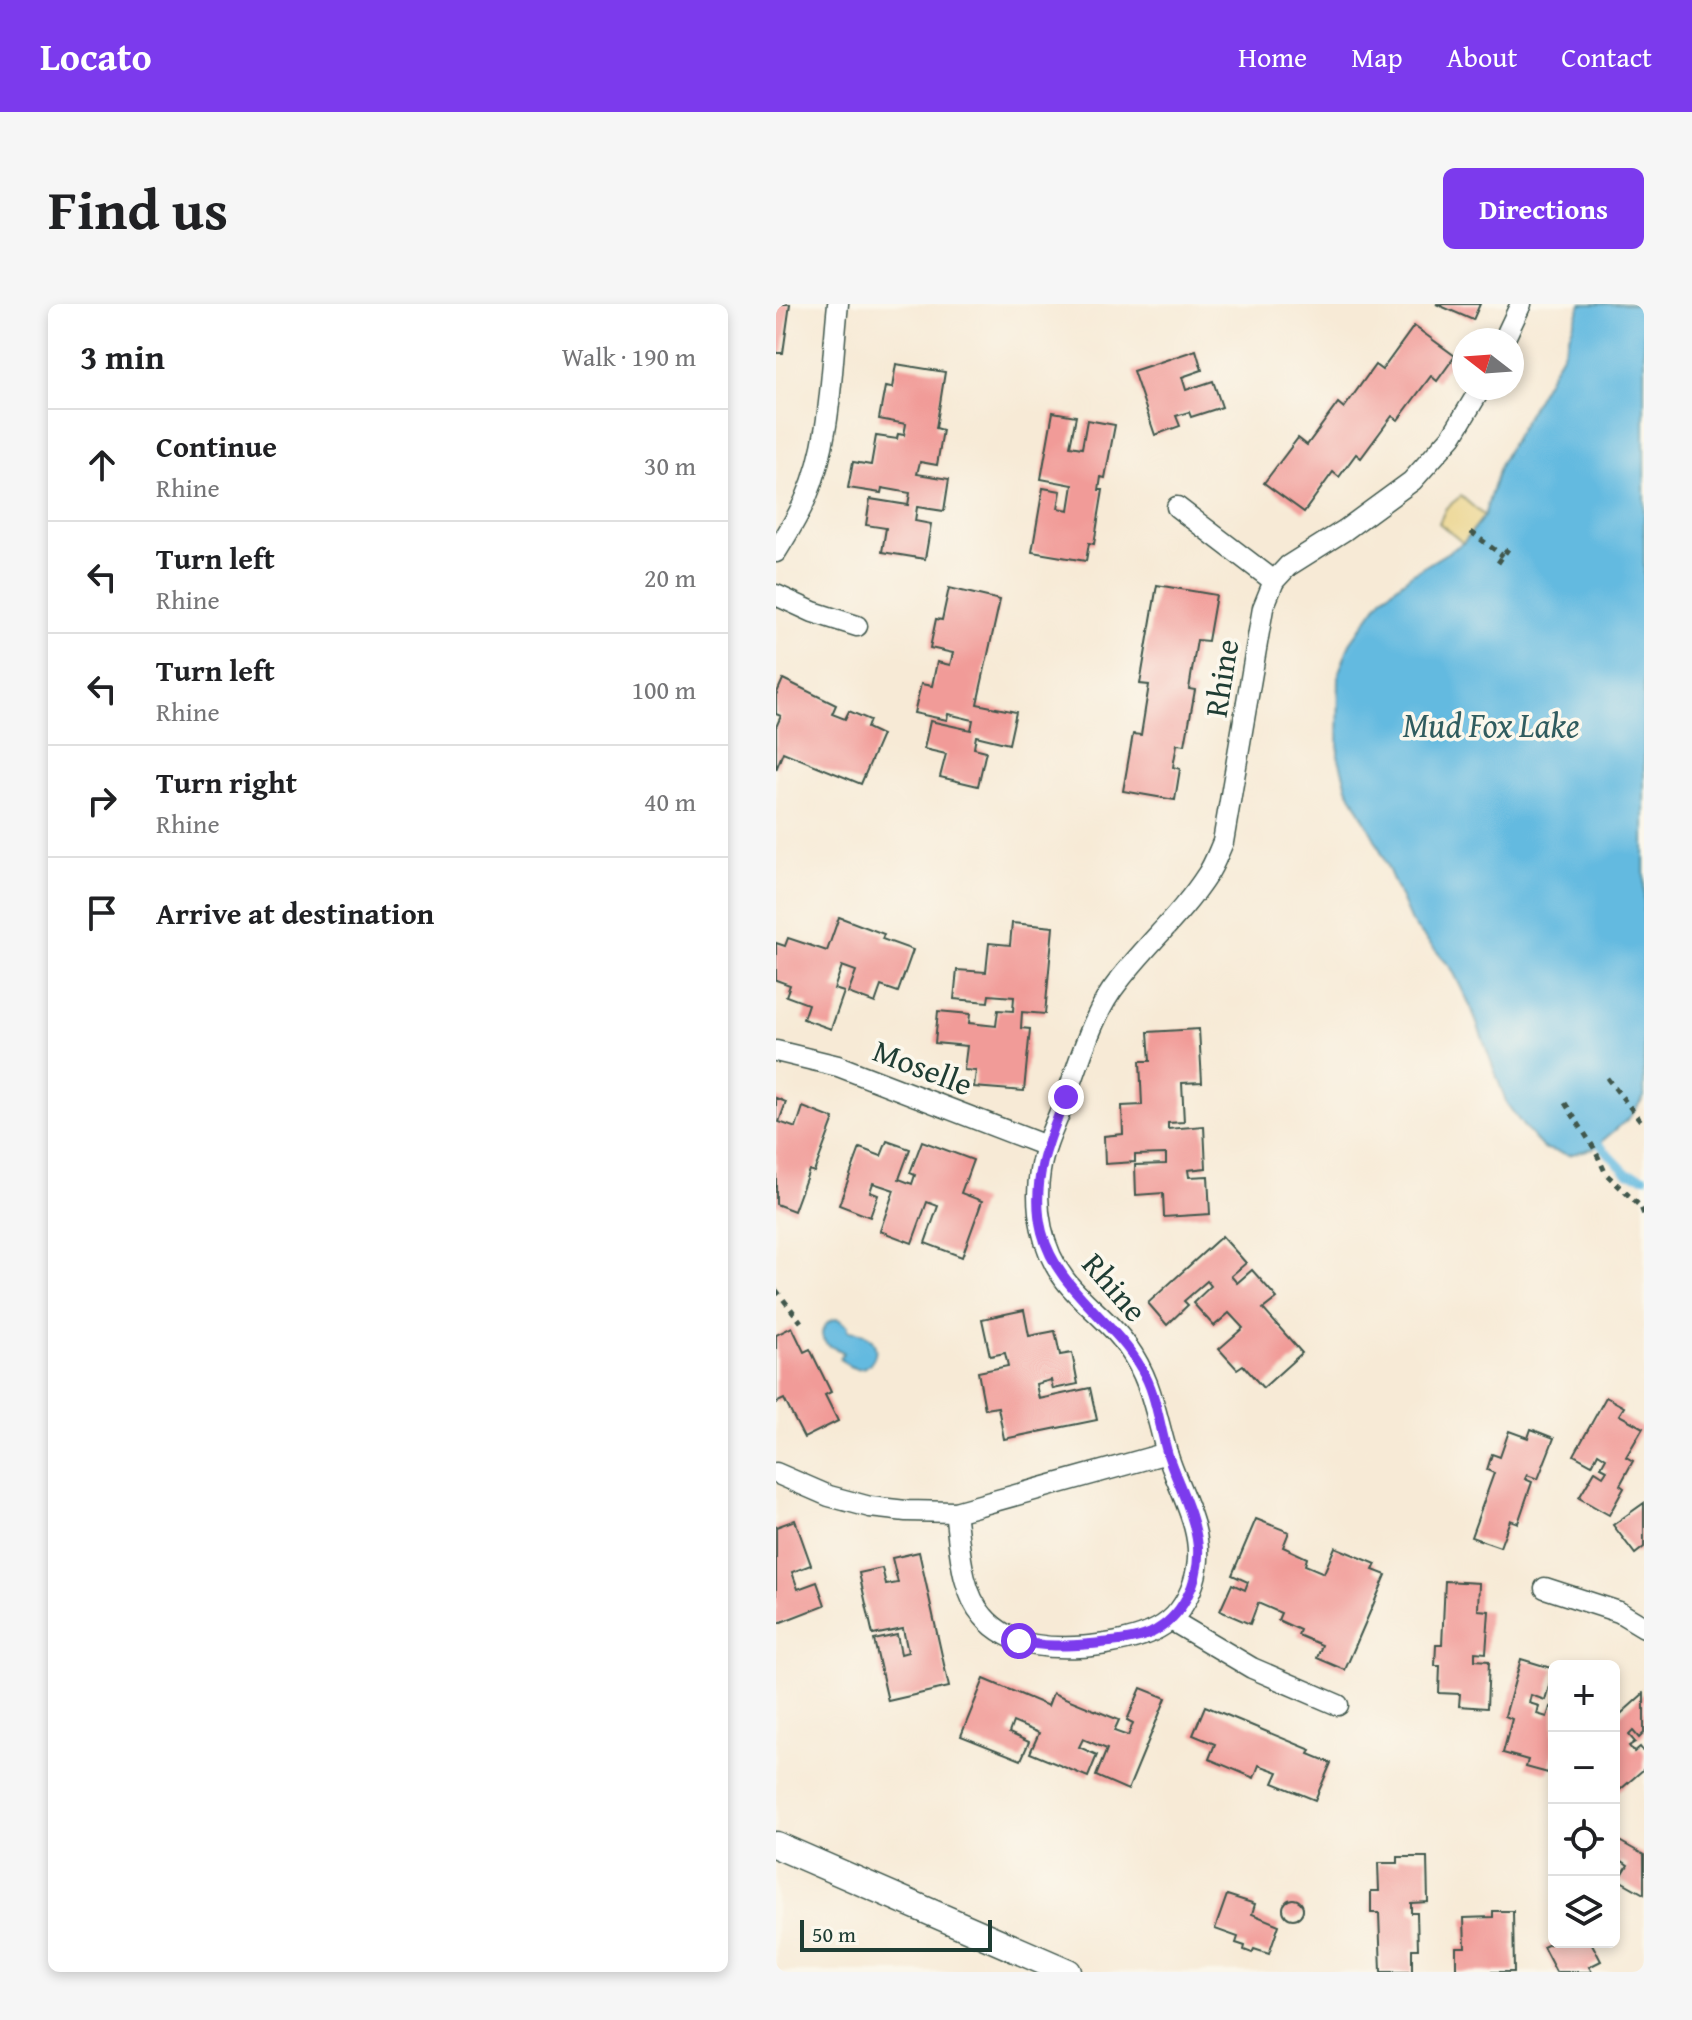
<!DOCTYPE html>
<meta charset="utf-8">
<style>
:root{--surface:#fff;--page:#f6f6f6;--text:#202124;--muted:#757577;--line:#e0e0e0;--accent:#7c3aed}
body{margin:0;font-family:"Gentium Book Plus",serif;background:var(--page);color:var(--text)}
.controls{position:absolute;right:24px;bottom:24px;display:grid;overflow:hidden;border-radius:12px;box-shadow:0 4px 12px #0003}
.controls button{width:72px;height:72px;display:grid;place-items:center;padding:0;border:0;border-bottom:2px solid var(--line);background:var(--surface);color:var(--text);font:40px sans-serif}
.compass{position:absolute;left:676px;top:24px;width:72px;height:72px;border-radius:50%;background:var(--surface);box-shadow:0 4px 12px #0003;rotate:287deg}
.scale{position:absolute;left:24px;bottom:20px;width:192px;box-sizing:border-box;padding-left:8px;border:4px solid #1f3d34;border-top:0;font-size:22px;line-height:28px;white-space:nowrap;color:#1f3d34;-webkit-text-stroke:6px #fbf7ec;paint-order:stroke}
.stop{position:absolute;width:24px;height:24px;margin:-18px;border:6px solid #7c3aed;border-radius:50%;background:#fff}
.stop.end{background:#7c3aed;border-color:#fff;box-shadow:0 2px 8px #0008}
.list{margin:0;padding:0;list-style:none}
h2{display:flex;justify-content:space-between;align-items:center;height:104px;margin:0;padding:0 32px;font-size:34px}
h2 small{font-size:26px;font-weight:400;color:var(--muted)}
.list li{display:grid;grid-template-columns:52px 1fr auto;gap:24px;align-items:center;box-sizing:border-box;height:112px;padding:0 32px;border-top:2px solid var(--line)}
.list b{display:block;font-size:30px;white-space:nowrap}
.list p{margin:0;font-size:26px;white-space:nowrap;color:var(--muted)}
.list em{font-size:26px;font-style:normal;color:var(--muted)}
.icon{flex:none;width:44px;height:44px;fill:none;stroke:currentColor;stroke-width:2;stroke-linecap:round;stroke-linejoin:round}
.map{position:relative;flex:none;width:868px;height:1668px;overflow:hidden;border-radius:12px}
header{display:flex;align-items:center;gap:48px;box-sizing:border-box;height:112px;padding:0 40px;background:var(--accent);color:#fff}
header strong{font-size:38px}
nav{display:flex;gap:44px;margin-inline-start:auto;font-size:28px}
.intro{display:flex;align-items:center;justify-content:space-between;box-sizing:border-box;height:192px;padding:0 48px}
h1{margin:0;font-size:56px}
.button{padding:20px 36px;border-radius:12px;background:var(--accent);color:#fff;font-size:28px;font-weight:700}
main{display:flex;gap:48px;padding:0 48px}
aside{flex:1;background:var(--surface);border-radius:12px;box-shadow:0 4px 12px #0003}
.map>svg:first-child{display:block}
</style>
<header>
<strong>Locato</strong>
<nav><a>Home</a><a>Map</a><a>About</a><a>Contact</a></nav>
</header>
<div class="intro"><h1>Find us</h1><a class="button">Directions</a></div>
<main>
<aside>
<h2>3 min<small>Walk · 190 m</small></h2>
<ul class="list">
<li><svg class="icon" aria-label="ahead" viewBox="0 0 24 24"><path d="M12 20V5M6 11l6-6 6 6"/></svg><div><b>Continue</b><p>Rhine</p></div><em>30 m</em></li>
<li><svg class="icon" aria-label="left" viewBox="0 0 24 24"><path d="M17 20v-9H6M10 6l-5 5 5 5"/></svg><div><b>Turn left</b><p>Rhine</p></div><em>20 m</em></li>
<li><svg class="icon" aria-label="left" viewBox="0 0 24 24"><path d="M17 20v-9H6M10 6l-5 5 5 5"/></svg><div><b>Turn left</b><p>Rhine</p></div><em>100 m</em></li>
<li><svg class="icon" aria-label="right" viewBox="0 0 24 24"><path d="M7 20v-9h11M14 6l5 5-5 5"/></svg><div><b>Turn right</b><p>Rhine</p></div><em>40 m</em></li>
<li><svg class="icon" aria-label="arrive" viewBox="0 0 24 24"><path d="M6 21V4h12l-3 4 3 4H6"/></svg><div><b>Arrive at destination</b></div></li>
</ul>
</aside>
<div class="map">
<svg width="868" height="1668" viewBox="0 0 868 1668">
<rect width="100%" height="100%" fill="#fbf7ec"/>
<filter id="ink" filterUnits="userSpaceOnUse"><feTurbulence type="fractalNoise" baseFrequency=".0125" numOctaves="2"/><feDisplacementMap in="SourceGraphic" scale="16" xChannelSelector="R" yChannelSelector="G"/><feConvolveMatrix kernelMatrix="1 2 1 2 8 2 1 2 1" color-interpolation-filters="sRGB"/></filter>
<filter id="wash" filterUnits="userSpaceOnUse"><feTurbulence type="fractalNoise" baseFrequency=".006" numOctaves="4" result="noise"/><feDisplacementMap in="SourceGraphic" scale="32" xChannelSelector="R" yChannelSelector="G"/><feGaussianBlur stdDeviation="1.8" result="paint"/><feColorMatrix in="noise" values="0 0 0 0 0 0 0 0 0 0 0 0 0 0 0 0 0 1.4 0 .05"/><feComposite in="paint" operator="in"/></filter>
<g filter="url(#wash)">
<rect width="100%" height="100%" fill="#f7ead6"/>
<path fill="#eeda9e" stroke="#868c69" stroke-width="2" d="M685 192 708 212 687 239 663 219 670 204Z"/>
<g fill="#63bae0" stroke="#417c8a" stroke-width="2">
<path d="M805 0H868V793L853 814 818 844 793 851 767 844 748 823 731 800 696 706 676 665 635 618 602 541 571 483 562 451 563 368 574 339 607 293 636 270 687 239 708 212 724 160 787 48Z"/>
<path d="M62 1015 72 1022V1027C122 1029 94 1086 64 1055L67 1048C63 1045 54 1044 50 1039 40 1028 51 1016 62 1015Z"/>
</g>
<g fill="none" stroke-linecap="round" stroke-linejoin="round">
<path stroke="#63bae0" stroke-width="8" d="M822 839 851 869 868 873"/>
</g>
<g id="blocks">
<g fill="#f19b98">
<path d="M0 0H14L7 49H0Z"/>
<path d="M660 0H704L697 16Z"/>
<path d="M638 22 679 52 661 77 655 72 622 116 616 112 585 154 580 150 563 173 557 168 528 208 488 179 522 134 531 141 562 99 568 104 599 61 606 66Z"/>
<path d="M420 46 426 66 406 73 410 86 437 77 446 103 415 113 413 108 400 112 404 122 379 131 357 67Z"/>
<path d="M120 60 169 68 160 124 167 126 161 161 144 158 141 170 173 175 168 207 141 203 139 217 155 220 149 255 106 248 110 224 90 221 94 195 132 201 134 189 106 184 105 189 72 184 77 158 95 161 100 132 121 135 122 130 128 131 130 120 103 115 109 83 116 84Z"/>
<path d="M277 108 300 112 294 142 306 144 311 116 339 121 329 174 325 173 323 186H327L318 240 313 239 310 257 256 248 267 184 285 187 282 204 293 206 297 181 265 175Z"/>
<path d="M381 281 440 291 432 337 421 336 413 385 419 386 409 441 401 440 397 463 404 465 399 496 347 487 357 430 365 431 373 381 364 380Z"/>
<path d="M173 284 224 296 201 400 240 408 233 440 200 432 198 444 210 447 202 482 164 473 170 450 148 445 154 417 195 426 197 416 172 410 171 416 138 409 145 380 156 382 161 358 174 361 177 349 154 344 160 315 166 316Z"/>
<path d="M7 375 60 401 56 410 69 415 73 407 94 416 91 424 106 431 85 480 7 448 0 466V423L5 412 0 410V391Z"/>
<path d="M63 613 108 630 106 635 137 646 122 688 105 682 99 699 72 689 80 667 66 662 58 685 68 688 55 725 27 715 32 700 10 692 14 681 0 676V639L9 642 12 634 51 647Z"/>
<path d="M236 619 277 623 269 710 246 708 245 724 254 725 248 787 198 783 200 767 188 766 191 742 159 739 162 707 194 710 193 719 220 722 222 706 237 707 238 693 213 691 212 698 178 695 181 666 210 668 213 639 234 641Z"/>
<path d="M423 725 426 778 406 779 408 818 392 819V825L428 822 430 864 412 866 413 873 432 872 434 910 388 913 387 889 360 891 359 861 390 860V850L359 851V858L329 860 328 832 347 830 346 802 366 801 364 757H374L372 728Z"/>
<path d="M0 794 10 798 3 818 20 824 27 803 58 815 38 868 33 866 18 907 0 900Z"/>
<path d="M111 837 134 845 123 875 136 880 139 871 134 869 146 837 197 856 185 889 206 897 186 953 149 939 162 902 151 898 136 939 104 927 118 886 97 879 94 888 102 891 94 913 63 901 84 844 105 852Z"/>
<path d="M446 932 470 959 455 972 461 979 476 966 501 994 487 1005 526 1049 487 1084 467 1061 461 1065 443 1045 467 1024 453 1009 438 1022 417 999 435 982 431 977 408 997 412 1001 391 1021 372 999Z"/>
<path d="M248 1006 253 1032 279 1027 284 1051 296 1049 302 1080 277 1085 275 1076 260 1080 263 1095 314 1084 321 1116 228 1135 222 1103 209 1105 202 1068 232 1062 229 1049 214 1052 206 1015Z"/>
<path d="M16 1023 28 1048 34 1045 55 1088 49 1091 62 1117 28 1134 8 1095 0 1099V1031Z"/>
<path d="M830 1093 848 1103 843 1111 867 1124 850 1153 857 1157 844 1181 848 1184 833 1211 803 1194 819 1167 827 1172 831 1166 825 1163 830 1154 822 1149 816 1161 798 1151Z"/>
<path d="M755 1125 778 1134 762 1175 751 1171 749 1175 756 1178 742 1219 734 1216 724 1243 695 1233 718 1169 711 1166 716 1150 724 1153 733 1127 752 1134Z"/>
<path d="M868 1199V1243L859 1250 837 1221Z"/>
<path d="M480 1215 513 1228 507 1243 531 1254 529 1261 548 1269 559 1243 600 1260 597 1266 610 1271 569 1366 541 1354 546 1341 522 1331 524 1326 502 1316 505 1309 482 1299 474 1320 444 1307 456 1280 469 1286 472 1278 456 1271Z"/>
<path d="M19 1216 35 1261 16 1268 22 1285 41 1278 49 1301 0 1320V1223Z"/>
<path d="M143 1248 173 1383 112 1397 98 1336 121 1331 125 1350 132 1348 127 1325 97 1331 83 1269 106 1264 110 1281 122 1279 116 1254Z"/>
<path d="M669 1277 703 1279 702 1306 713 1307 710 1349 699 1348V1356L713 1357 711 1404 683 1402 684 1390 663 1389 664 1362H659L660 1341H666Z"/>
<path d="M745 1355 778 1365 769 1396 755 1391 753 1399 763 1402 761 1410 771 1413 774 1403 778 1405V1449L772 1469 750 1463 752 1456 727 1449 736 1415 729 1412Z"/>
<path d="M208 1375 272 1402 277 1389 343 1416 338 1427 352 1432 357 1419 351 1416 365 1384 390 1394 352 1486 320 1472 331 1445 307 1435 303 1443 321 1451 312 1473 254 1449 263 1429 237 1418 233 1429 253 1438 245 1456 185 1432Z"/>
<path d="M868 1389V1429L863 1434 857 1427 853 1431 859 1438 853 1442 858 1448 864 1443 868 1448V1465L838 1491V1416Z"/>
<path d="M429 1402 535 1446 533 1450 555 1459 539 1496 497 1479 502 1468 483 1461 478 1474 433 1455 439 1440 417 1431Z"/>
<path d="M838 1534 868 1551V1590L843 1576 852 1561 846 1557 840 1567 838 1565Z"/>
<path d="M622 1553H651L652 1598 635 1599V1609H641L642 1645H636V1668H605L603 1609H595V1587H603L602 1559H622Z"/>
<path d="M451 1591 479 1600 476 1610 503 1621 493 1650 478 1645 476 1649 468 1646 469 1642 460 1639 462 1633 439 1625Z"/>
<circle cx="517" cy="1605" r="10"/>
<path d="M717 1607H737L738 1668H680V1643H689L688 1614 717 1613Z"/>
<path d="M778 1638H815L825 1657 813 1663 816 1668H780L767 1643Z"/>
</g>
</g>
</g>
<g filter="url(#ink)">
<use href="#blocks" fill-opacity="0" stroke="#3f574c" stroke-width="2"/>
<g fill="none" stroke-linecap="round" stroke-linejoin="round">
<defs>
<g id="minor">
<path d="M728 36 745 0"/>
<path d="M401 203 498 277"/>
<path d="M0 248C11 230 22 213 30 194 56 135 55 63 62 0"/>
<path d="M0 291 37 308 81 322"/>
<path d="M0 747 62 762 270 842"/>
<path d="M0 1169 53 1192 94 1203 130 1207 179 1208 391 1149"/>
<path d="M179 1208C184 1241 184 1286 207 1312 219 1327 240 1338 259 1341 295 1347 364 1341 393 1317 408 1305 418 1283 421 1264 428 1224 402 1186 391 1149 379 1109 376 1077 351 1042 334 1017 307 1000 289 976 266 946 258 904 264 867 268 841 281 817 290 793 305 755 316 710 342 678 370 641 406 610 431 571 438 561 442 549 447 538L487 304 498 277 512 262 569 226 636 177 676 132 705 84"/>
<path d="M769 1284 843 1308 868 1323"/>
<path d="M395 1316 476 1364 562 1401"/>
</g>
<path id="tertiary" d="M0 1541 292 1668"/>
</defs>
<use href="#minor" stroke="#3f574c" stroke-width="23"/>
<use href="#tertiary" stroke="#3f574c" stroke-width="29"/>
<g stroke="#3f574c" stroke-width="5" stroke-dasharray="6 6" stroke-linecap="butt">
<path d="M695 228 727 252"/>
<path d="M722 259 732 245"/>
<path d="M831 774 868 821"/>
<path d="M789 799 818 844 830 870 865 903 868 911"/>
<path d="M0 986 25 1018"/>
</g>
<use href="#minor" stroke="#fff" stroke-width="20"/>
<use href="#tertiary" stroke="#fff" stroke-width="26"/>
</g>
</g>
<g fill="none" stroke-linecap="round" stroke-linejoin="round" filter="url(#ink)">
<path stroke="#7c3aed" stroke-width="10" d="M243 1337C267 1343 290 1342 315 1340 335 1338 356 1337 375 1329 406 1314 424 1277 422 1243 419 1211 402 1181 392 1151 383 1122 381 1090 365 1064 337 1015 280 985 266 928 254 879 272 837 290 793"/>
</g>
<g text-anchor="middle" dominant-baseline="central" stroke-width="7" stroke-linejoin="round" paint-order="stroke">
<g font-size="32" fill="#1f3d34" stroke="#fbf7ec">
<text transform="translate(445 374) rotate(-81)">Rhine</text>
<text transform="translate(147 763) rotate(21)">Moselle</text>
<text transform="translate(339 983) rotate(49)">Rhine</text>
</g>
<g font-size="34" font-style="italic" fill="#305c5f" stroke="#fbf7ec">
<text x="715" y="420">Mud Fox Lake</text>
</g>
</g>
</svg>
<div class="controls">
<button>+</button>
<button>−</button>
<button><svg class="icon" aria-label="locate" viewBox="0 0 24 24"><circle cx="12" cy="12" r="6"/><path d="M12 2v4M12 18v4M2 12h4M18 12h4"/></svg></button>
<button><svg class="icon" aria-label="layers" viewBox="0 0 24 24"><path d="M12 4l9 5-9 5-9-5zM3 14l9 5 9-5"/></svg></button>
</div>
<svg class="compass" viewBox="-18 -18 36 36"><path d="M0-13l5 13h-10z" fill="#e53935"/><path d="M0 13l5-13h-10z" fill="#757577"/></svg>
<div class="scale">50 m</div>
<div class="stop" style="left:243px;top:1337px"></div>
<div class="stop end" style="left:290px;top:793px"></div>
</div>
</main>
